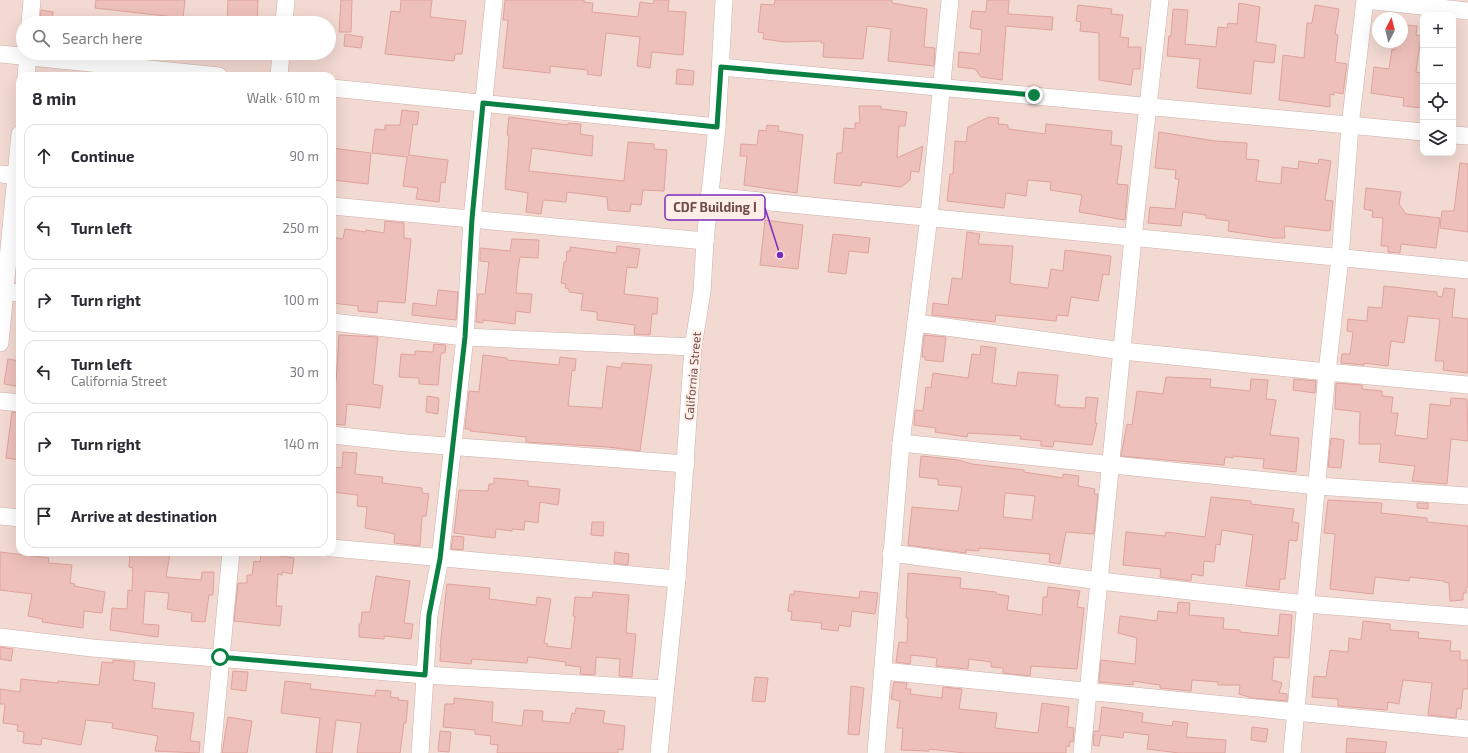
<!DOCTYPE html>
<meta charset="utf-8">
<style>
:root{--surface:#fff;--page:#f2f2f3;--text:#2b2b33;--muted:#7c7c81;--line:#e1e1e2}
body{margin:0;font-family:"Exo 2",sans-serif;background:var(--page);color:var(--text)}
.controls{position:absolute;right:12px;top:12px;display:grid;overflow:hidden;border-radius:8px;box-shadow:0 4px 16px #0002}
.controls button{width:36px;height:36px;display:grid;place-items:center;padding:0;border:0;border-bottom:1px solid var(--line);background:var(--surface);color:var(--text);font:20px sans-serif}
.compass{position:absolute;left:1372px;top:12px;width:36px;height:36px;border-radius:50%;background:var(--surface);box-shadow:0 4px 16px #0002;rotate:7deg}
.stop{position:absolute;width:12px;height:12px;margin:-9px;border:3px solid #0b8043;border-radius:50%;background:#fff}
.stop.end{background:#0b8043;border-color:#fff;box-shadow:0 1px 4px #0008}
.list{margin:0;padding:0;list-style:none}
h2{display:flex;justify-content:space-between;align-items:center;height:52px;margin:0;padding:0 16px;font-size:17px}
h2 small{font-size:13px;font-weight:400;color:var(--muted)}
.list li{display:grid;grid-template-columns:26px 1fr auto;gap:12px;align-items:center;box-sizing:border-box;height:64px;margin:0 8px 8px;padding:0 8px;border:1px solid var(--line);border-radius:12px}
.list b{display:block;font-size:15px;white-space:nowrap}
.list p{margin:0;font-size:13px;white-space:nowrap;color:var(--muted)}
.list em{font-size:13px;font-style:normal;color:var(--muted)}
.icon{flex:none;width:22px;height:22px;fill:none;stroke:currentColor;stroke-width:2;stroke-linecap:round;stroke-linejoin:round}
.map{position:relative;flex:none;width:1468px;height:753px;overflow:hidden}
.search{position:absolute;background:var(--surface);box-shadow:0 4px 16px #0002;left:16px;top:16px;width:320px;height:44px;display:flex;align-items:center;gap:10px;box-sizing:border-box;padding:0 14px;border-radius:22px;color:var(--muted);font-size:15px}
.panel{position:absolute;background:var(--surface);box-shadow:0 4px 16px #0002;left:16px;top:72px;width:320px;height:484px;border-radius:12px}
.map>svg:first-child{display:block}
</style>
<div class="map">
<svg width="1468" height="753" viewBox="0 0 1468 753">
<rect width="100%" height="100%" fill="#fae9e2"/>
<path fill="#f2d9d1" fill-rule="evenodd" d="M0 0H1468V753H0ZM1423 15H1453V153H1423ZM1378 18H1402V42H1378ZM23 23H329V53H23ZM20 76H332V552H20Z"/>
<g fill="#eec0bb" stroke="#e0a29c" fill-rule="evenodd">
<path d="M96 0H185L183 18 95 8Z"/>
<path d="M228 0H258L257 23H227Z"/>
<path d="M341 0H352L351 32H339Z"/>
<path d="M401 0H432L430 17 466 21 462 54H455L454 61 385 54 391 11 400 12Z"/>
<path d="M505 0H584V2L593 3 592 12 638 17 640 2 653 4 654 0H669L668 11 686 12 683 55 652 52 650 68 637 66 640 37 606 33 601 76 587 74 588 70 550 66V73L503 68 508 20H503Z"/>
<path d="M775 0H892V3L927 9 924 47 935 48 934 66 888 61 891 29 867 26 863 59 823 57 824 43H821V41L785 42 763 39 764 33 758 32 761 4 774 5Z"/>
<path d="M987 0H1009L1008 14 1053 17 1052 30 1006 26 1002 80 981 77 975 69 958 67 959 52 980 54 982 30 970 28 972 11 986 12Z"/>
<path d="M1239 3 1260 7 1256 42 1276 45 1274 63 1254 61 1251 94 1197 88 1200 59 1167 56 1169 36H1171L1173 9 1188 10 1185 44 1216 47 1218 27 1227 28 1228 23 1237 24Z"/>
<path d="M1078 5 1112 9 1111 14 1123 15 1120 37 1129 38 1128 47H1141L1140 69H1133L1131 85 1099 80V33L1080 31 1081 22 1076 21Z"/>
<path d="M1315 5 1339 9 1335 34 1338 35 1335 62 1347 64 1343 94 1334 92V95L1330 94V107L1279 100 1283 55 1304 58 1307 23H1312Z"/>
<path d="M41 10 53 12 52 23H40Z"/>
<path d="M1402 25 1417 26 1416 35 1421 36 1416 72 1423 73V108L1403 106 1404 98 1371 93 1374 67 1389 69 1392 49 1395 50V42H1402Z"/>
<path d="M345 34 363 37 361 48 344 46Z"/>
<path d="M677 69 694 71 693 85 676 84Z"/>
<path d="M859 106H881V109L907 112 905 126H899L897 158 923 146 919 172 911 171 910 180 901 187 862 182 861 186 834 183 837 153H842L844 128 855 129V123H860Z"/>
<path d="M402 110 419 112 417 125 413 124 409 155 448 160 445 183 441 182 439 202 416 199 418 188 403 186 407 157 372 153 375 129 385 130V125H400Z"/>
<path d="M509 117 568 125V123L581 124 580 134 593 136 592 156 532 148 529 171 624 181 628 142 654 144V149L667 150 664 191 643 190 641 205 631 204 630 212 608 210 607 197 567 192 566 202 543 200 541 214 526 212 528 193 505 189 509 136 507 135Z"/>
<path d="M989 117 999 118 998 124 1008 125V129L1045 134 1046 124 1112 131 1111 145 1122 146 1117 184 1128 185 1125 220 1079 212 1082 195 1050 190 1051 182 1028 180 1026 196 1006 193 1004 208 947 201 950 174H953L955 141 966 142 968 127Z"/>
<path d="M767 125 779 126 778 131 803 135 797 193 744 185 747 156H740L741 144 757 145 759 130 766 131Z"/>
<path d="M1159 132 1215 141 1247 143 1246 159 1259 160 1256 181 1281 184 1282 167 1298 169 1299 161 1318 164 1319 159 1331 161 1325 200 1333 201 1330 231 1284 226 1285 238H1274L1228 231 1229 221 1206 218V215L1183 212 1181 226 1148 223 1150 207 1175 209 1179 179H1175L1176 170 1155 168Z"/>
<path d="M332 148 371 153 368 184 332 180Z"/>
<path d="M1460 163 1468 164V232L1440 228 1442 211H1454Z"/>
<path d="M1366 188 1401 192 1399 204 1406 214 1440 218 1436 248 1401 244 1400 253 1388 252V246H1381L1383 218 1372 217 1373 211 1364 209Z"/>
<path d="M765 220 803 225 798 269 760 265Z"/>
<path d="M385 221 404 223V238L411 239 405 303 378 301 377 313 358 311V306L332 303V237L343 239 345 229 366 232V230L384 233Z"/>
<path d="M967 232 980 234 978 244 1013 246 1010 283 1013 284 1048 288 1051 269 1063 271 1065 250 1111 256 1109 275 1103 274 1098 301 1071 297 1068 316 1057 315 1056 321 996 315 995 322 932 315 933 303 948 305 952 278 962 279Z"/>
<path d="M833 234 870 238 868 253 849 251 846 274 828 272Z"/>
<path d="M512 239 539 240 538 258 520 257 518 269 516 293 532 294 530 313 516 311 515 324 483 320V323L476 322 478 294H485L489 262 480 261V248L510 251Z"/>
<path d="M617 246 640 249 637 268 627 267 624 294 658 298 657 314H652L650 335 634 334 635 325 597 320V312L581 310 583 294 569 292V289L565 288 566 284 561 283 564 262H566L567 251H570V247L616 253Z"/>
<path d="M1384 286 1437 292V296L1442 297 1444 288 1455 289 1452 317 1468 319V373L1443 370 1444 361H1435L1440 319 1408 316 1404 343 1391 341 1388 366 1364 363V365L1341 363 1342 354H1350L1353 332 1347 331 1348 319 1367 321 1368 307 1382 308Z"/>
<path d="M438 290 458 292 456 320 412 315 413 303 436 306Z"/>
<path d="M339 335 378 337 373 384 383 386 380 408 347 404 345 425 332 424 335 401H332V382H336Z"/>
<path d="M924 335 946 337 943 362 925 360V357H922Z"/>
<path d="M434 344 446 345 445 353H441L438 385 419 384V378L399 377 401 354 415 355V351L433 352Z"/>
<path d="M981 346 996 348 992 383 1016 386 1018 372 1058 375 1055 405H1060L1059 407 1085 408 1086 397 1098 398 1095 423H1097L1092 445 1054 441 1053 447 1041 446V441L1020 439 1021 436 968 433 967 437 935 432 936 428 914 425 915 410 923 411 926 387 931 388 933 373 968 378 972 354 980 355Z"/>
<path d="M483 355 507 358V360L559 365 560 357 576 359 575 371 572 370 568 406 602 408 607 366 621 368 622 363 652 365 640 451 608 447 526 442V437L470 431V429H465L469 391 479 392Z"/>
<path d="M8 359 20 361 16 386 4 384Z"/>
<path d="M1166 377 1211 379 1210 387 1250 391 1251 379 1268 380 1266 399 1276 400 1270 435 1299 438 1296 472 1263 468 1264 459 1233 456V458L1225 457 1224 465 1121 456 1127 424 1132 425 1137 391 1163 394Z"/>
<path d="M1294 379 1316 381 1315 393 1293 390Z"/>
<path d="M1336 383 1362 385V389L1382 391V396L1393 397 1391 413H1398L1395 435 1427 439 1430 404 1450 406 1451 398 1467 399 1468 441 1451 439 1447 484 1412 481 1415 466 1379 462 1381 444H1359L1360 412 1335 409Z"/>
<path d="M427 396 439 398 438 414 426 412Z"/>
<path d="M12 412 20 413V460L6 458Z"/>
<path d="M1331 438 1344 440 1341 468 1328 467Z"/>
<path d="M343 452 357 453 355 474 383 477 382 483 422 488V493L429 494 426 516H422L420 546 394 543 395 534 365 528 367 507 357 506 358 495 332 492V467L342 468Z"/>
<path d="M921 456 958 460 972 464 1024 470V472L1063 478V474L1079 476 1078 486 1095 489 1094 494H1098L1094 534 1066 532 1060 564 1049 562 1050 554 979 548V551L966 550V553L908 545 912 507 958 511 962 487 938 485V479L919 477ZM1005 493 1035 496 1032 520 1003 517Z"/>
<path d="M494 478 528 481V486L560 489 558 505 540 502 538 523 525 521 524 530 512 529V531L496 529 495 538 454 533 459 490 488 491 489 484H494Z"/>
<path d="M1211 497 1251 501V504L1294 509 1292 522 1299 523 1297 541 1289 540 1285 579H1280L1279 590 1246 586 1253 535 1222 530 1220 545 1216 544 1214 562 1204 561 1203 576 1192 574 1191 581 1160 577 1161 569 1123 565 1126 532 1165 536 1166 532 1205 537Z"/>
<path d="M1328 500 1382 503 1381 513 1427 518V522L1468 526V587H1466V593H1463V600L1450 601 1449 583 1444 582V581L1410 577 1409 581 1375 577 1373 594 1330 589 1335 534 1324 533Z"/>
<path d="M1417 503H1428V509L1417 508Z"/>
<path d="M592 522H604L603 536 591 535Z"/>
<path d="M453 536 464 537 463 550 451 549Z"/>
<path d="M0 552 49 558 48 563 72 565 70 583 75 584 74 586 105 592 102 613 84 611 83 628 42 622 43 619 28 616 32 594 0 590Z"/>
<path d="M130 552 170 554 166 577 201 580 202 572H214L213 595H209L205 622 191 621 192 613 167 609 169 593 145 591 143 624 159 625 158 637 110 630 112 608 127 609 128 590 132 591 133 568 129 567Z"/>
<path d="M615 552 629 554 628 565 614 563Z"/>
<path d="M261 553 294 558 292 574 282 572V575L278 574 276 606H282L280 626 234 621 238 583H247V575H252L254 561 260 562Z"/>
<path d="M908 573 961 578 960 588 996 592V594L1009 596 1007 610 1042 615 1043 597H1047L1048 587 1080 591 1077 607 1084 608 1077 669 1031 666 1030 676 1003 673V668L991 667V662L969 659 968 669 936 666 937 658 911 655 910 664 896 662 899 642 907 643 908 618H906Z"/>
<path d="M376 576 410 581 404 623 413 624 411 639 384 636V639L359 637V624H361L362 612H370Z"/>
<path d="M447 584 490 588 489 599 536 605 537 597 551 599 544 643 548 644 547 646 571 649 575 616H573L575 597 592 598 593 592 629 595 626 633 636 634 632 677 619 676 620 659 596 657 595 675 580 674 581 667 565 665 566 662 528 657 527 663 472 659 471 664 440 661 441 647H440Z"/>
<path d="M794 591 859 598 860 591 878 593 875 614 852 611 850 627 839 625 838 631 821 629 822 623 791 620 792 612 788 611 790 594 794 595Z"/>
<path d="M1178 602 1190 603 1189 615 1224 618 1223 629 1240 630V632L1278 636 1280 614 1292 615 1289 658 1274 657 1272 680 1282 683 1279 693 1287 694V701L1252 698 1239 694 1240 685H1218V682L1192 680 1191 691 1160 688V685L1133 681V685L1099 682 1101 660 1135 664 1137 638 1118 633 1120 616 1157 621 1158 611 1177 613Z"/>
<path d="M1363 621 1390 624V630L1419 632 1418 638 1451 641 1450 651H1460V660H1468V689H1463L1461 709 1457 708 1456 718 1428 715 1432 683 1403 680 1399 704 1388 702 1387 710 1338 706V699L1312 697 1314 676 1326 677 1330 650 1348 652 1349 638 1361 640Z"/>
<path d="M0 647 13 649 11 661 0 659Z"/>
<path d="M113 660 135 662 133 680 155 683 152 708 194 713 190 741 200 742 199 753 155 751 158 736 112 728 113 723 86 720 81 745 42 738 41 745 23 743 24 732 17 731 18 725 3 723 5 704H0V689L20 692 21 679 58 683V681L99 685 102 662 113 663Z"/>
<path d="M233 671 248 672 246 691 231 689Z"/>
<path d="M755 677 768 678 765 702 752 701Z"/>
<path d="M285 681 311 684 310 689 375 696 376 690 391 691 390 697 399 698 398 700 408 701 406 723H404L400 753H357L361 723 336 720 332 753H316L320 718 281 713Z"/>
<path d="M894 682 907 683 906 689H911L910 694 942 698 943 687 962 689 959 709 997 713 995 728 1038 733 1042 703 1069 707 1067 727 1074 728 1073 742 1070 741 1069 747 1066 746V753H965L929 749V751L901 750 903 728H897L900 701 891 699Z"/>
<path d="M851 686 864 688 859 735 848 734Z"/>
<path d="M454 698 493 702 492 722 522 726 524 710 543 711 542 721 570 723 572 713 575 714 576 708 605 711 603 723 625 726 623 750 618 749V753H497L498 745 490 744 491 736 475 734V730L443 727 445 704H454Z"/>
<path d="M1102 707 1143 713 1142 722 1172 726 1173 721 1188 723 1186 737 1226 740 1225 753H1179L1147 749 1149 735 1124 732 1123 738 1101 735 1099 746 1093 745 1094 731H1099Z"/>
<path d="M228 717 252 721 247 753H222Z"/>
<path d="M1252 727 1268 729 1266 742 1251 740Z"/>
<path d="M440 731 451 732 449 752 438 751Z"/>
<path d="M1347 738 1387 742 1385 753H1346Z"/>
</g>
<g fill="none" stroke-linecap="round" stroke-linejoin="round">
<defs>
<g id="minor">
<path d="M30 23 32 0"/>
<path d="M284 23 286 0"/>
<path d="M0 54 219 76"/>
<path d="M721 67 1423 132"/>
<path d="M26 76 28 53"/>
<path d="M279 76 281 53"/>
<path d="M332 88 717 127"/>
<path d="M1453 135 1468 136"/>
<path d="M0 174 20 176"/>
<path d="M709 196 1468 270"/>
<path d="M332 206 705 241"/>
<path d="M0 291 20 293"/>
<path d="M332 322 465 337 693 347"/>
<path d="M916 323 1123 351 1327 372 1468 385"/>
<path d="M0 343 20 134"/>
<path d="M0 401 20 403"/>
<path d="M332 435 407 443 686 464"/>
<path d="M901 443 1317 486 1468 496"/>
<path d="M0 516 20 518"/>
<path d="M332 548 677 579"/>
<path d="M891 553 1100 581 1306 604 1468 617"/>
<path d="M0 637 92 648 425 675 665 689"/>
<path d="M883 671 1468 729"/>
<path d="M212 753 231 552"/>
<path d="M420 753 429 615 440 559 465 337 472 219 494 0"/>
<path d="M659 753 677 579 693 347 702 292 705 241 717 127 724 0"/>
<path d="M876 753 901 443 929 216 950 0"/>
<path d="M1082 753 1133 238 1160 0"/>
<path d="M1292 753 1327 372 1340 258 1350 126 1365 0 1468 11"/>
</g>
</defs>
<use href="#minor" stroke="#cdb1ac" stroke-width="18"/>
<use href="#minor" stroke="#fff" stroke-width="17"/>
</g>
<g fill="none" stroke-linecap="round" stroke-linejoin="round">
<path stroke="#0b8043" stroke-width="5" d="M220 657 425 675 429 615 440 559 465 337 472 219 483 103 717 127 721 67 1034 95"/>
</g>
<g text-anchor="middle" dominant-baseline="central" stroke-width="4" stroke-linejoin="round" paint-order="stroke">
<g font-size="12" fill="#704c4a" stroke="#feeee7">
<text transform="translate(692 376) rotate(-85)">California Street</text>
</g>
</g>
<path fill="none" stroke="#7b2cbf" stroke-width="1.5" d="M780 255L765 208"/>
<circle fill="#7b2cbf" stroke="#feeee7" stroke-width="1.5" cx="780" cy="255" r="4"/>
<rect fill="#feeee7" stroke="#7b2cbf" stroke-width="1.5" x="665" y="195" width="100" height="25" rx="4"/>
<g font-size="13" text-anchor="middle" font-weight="bold" fill="#704c4a">
<text x="715" y="212">CDF Building I</text>
</g>
</svg>
<div class="controls">
<button>+</button>
<button>−</button>
<button><svg class="icon" aria-label="locate" viewBox="0 0 24 24"><circle cx="12" cy="12" r="6"/><path d="M12 2v4M12 18v4M2 12h4M18 12h4"/></svg></button>
<button><svg class="icon" aria-label="layers" viewBox="0 0 24 24"><path d="M12 4l9 5-9 5-9-5zM3 14l9 5 9-5"/></svg></button>
</div>
<svg class="compass" viewBox="-18 -18 36 36"><path d="M0-13l5 13h-10z" fill="#e53935"/><path d="M0 13l5-13h-10z" fill="#7c7c81"/></svg>
<div class="stop" style="left:220px;top:657px"></div>
<div class="stop end" style="left:1034px;top:95px"></div>
<div class="search"><svg class="icon" aria-label="search" viewBox="0 0 24 24"><circle cx="10" cy="10" r="6"/><path d="M15 15l6 6"/></svg>Search here</div>
<section class="panel">
<h2>8 min<small>Walk · 610 m</small></h2>
<ul class="list">
<li><svg class="icon" aria-label="ahead" viewBox="0 0 24 24"><path d="M12 20V5M6 11l6-6 6 6"/></svg><div><b>Continue</b></div><em>90 m</em></li>
<li><svg class="icon" aria-label="left" viewBox="0 0 24 24"><path d="M17 20v-9H6M10 6l-5 5 5 5"/></svg><div><b>Turn left</b></div><em>250 m</em></li>
<li><svg class="icon" aria-label="right" viewBox="0 0 24 24"><path d="M7 20v-9h11M14 6l5 5-5 5"/></svg><div><b>Turn right</b></div><em>100 m</em></li>
<li><svg class="icon" aria-label="left" viewBox="0 0 24 24"><path d="M17 20v-9H6M10 6l-5 5 5 5"/></svg><div><b>Turn left</b><p>California Street</p></div><em>30 m</em></li>
<li><svg class="icon" aria-label="right" viewBox="0 0 24 24"><path d="M7 20v-9h11M14 6l5 5-5 5"/></svg><div><b>Turn right</b></div><em>140 m</em></li>
<li><svg class="icon" aria-label="arrive" viewBox="0 0 24 24"><path d="M6 21V4h12l-3 4 3 4H6"/></svg><div><b>Arrive at destination</b></div></li>
</ul>
</section>
</div>
